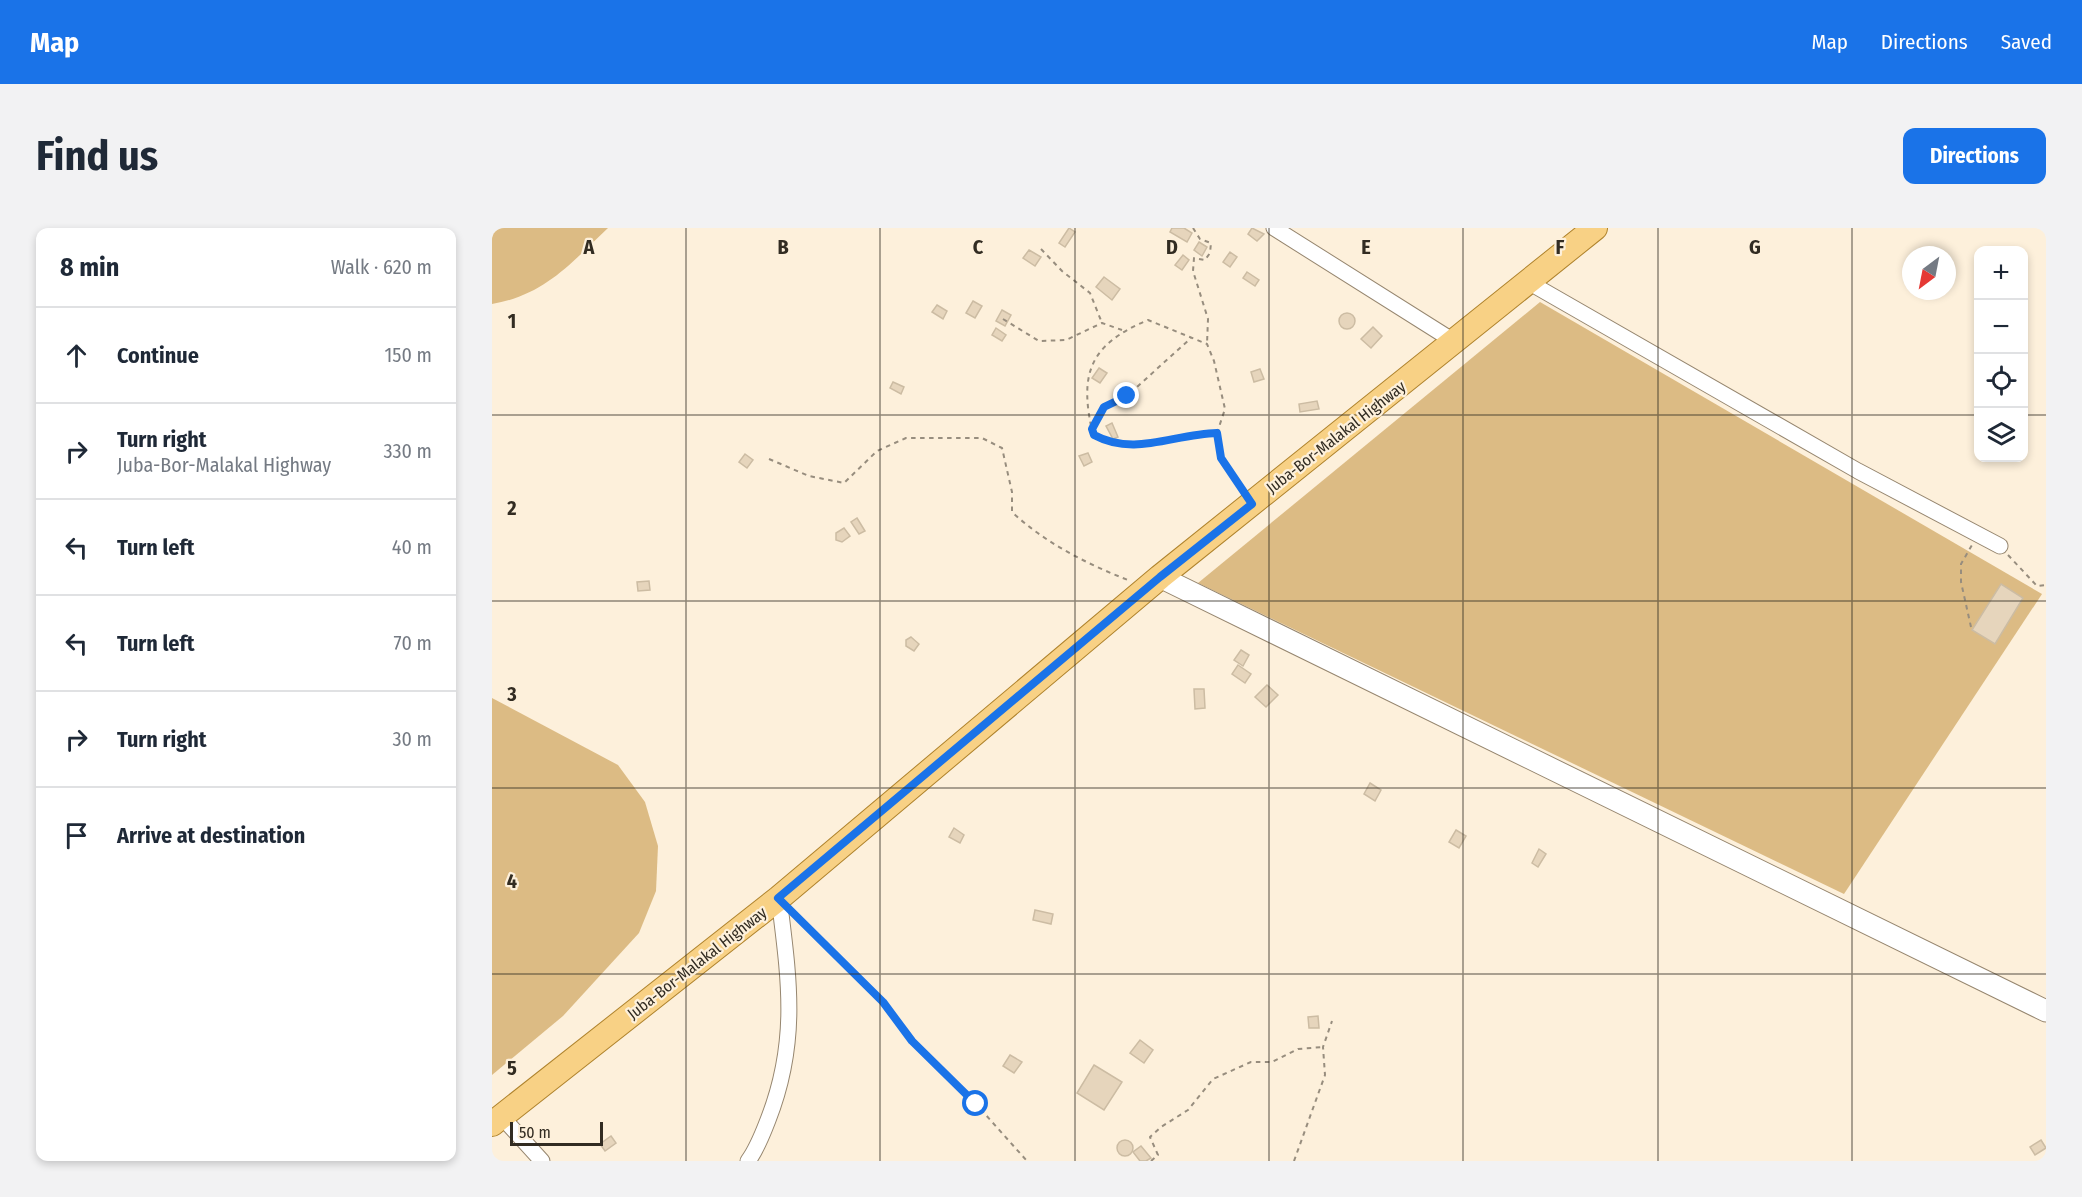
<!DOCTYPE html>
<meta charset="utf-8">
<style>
:root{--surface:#fff;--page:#f2f2f3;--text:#1f2937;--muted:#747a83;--line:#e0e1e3;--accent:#1a73e8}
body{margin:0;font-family:"Fira Sans Condensed",sans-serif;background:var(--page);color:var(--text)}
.controls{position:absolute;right:18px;top:18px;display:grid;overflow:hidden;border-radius:12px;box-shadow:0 3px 9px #0003}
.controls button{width:54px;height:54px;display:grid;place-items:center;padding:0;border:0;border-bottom:2px solid var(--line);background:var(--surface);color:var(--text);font:30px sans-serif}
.compass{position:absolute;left:1410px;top:18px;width:54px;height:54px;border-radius:50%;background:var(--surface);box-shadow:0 3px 9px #0003;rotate:212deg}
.scale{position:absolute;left:18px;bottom:15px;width:93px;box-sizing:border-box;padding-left:6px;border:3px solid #322c22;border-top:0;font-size:16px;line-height:21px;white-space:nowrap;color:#322c22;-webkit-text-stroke:4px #fdf0db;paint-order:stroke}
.stop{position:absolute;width:18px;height:18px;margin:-14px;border:4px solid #1a73e8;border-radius:50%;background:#fff}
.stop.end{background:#1a73e8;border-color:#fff;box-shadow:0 2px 6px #0008}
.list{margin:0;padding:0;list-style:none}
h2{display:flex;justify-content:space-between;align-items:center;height:78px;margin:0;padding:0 24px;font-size:26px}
h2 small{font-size:20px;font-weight:400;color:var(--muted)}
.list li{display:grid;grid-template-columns:39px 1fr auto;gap:18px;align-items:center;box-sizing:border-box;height:96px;padding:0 24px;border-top:2px solid var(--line)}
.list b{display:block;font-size:22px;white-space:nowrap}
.list p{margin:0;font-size:20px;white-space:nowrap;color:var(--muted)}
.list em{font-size:20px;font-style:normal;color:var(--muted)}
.icon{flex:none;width:33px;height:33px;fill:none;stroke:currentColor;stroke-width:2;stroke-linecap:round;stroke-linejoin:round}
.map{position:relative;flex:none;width:1554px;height:933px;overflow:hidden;border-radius:12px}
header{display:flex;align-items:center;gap:36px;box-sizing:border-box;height:84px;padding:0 30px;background:var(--accent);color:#fff}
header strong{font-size:28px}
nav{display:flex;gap:33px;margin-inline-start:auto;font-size:21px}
.intro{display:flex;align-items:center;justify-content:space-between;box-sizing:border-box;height:144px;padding:0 36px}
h1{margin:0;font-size:42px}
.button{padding:15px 27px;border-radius:12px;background:var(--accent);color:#fff;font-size:21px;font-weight:700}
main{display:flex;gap:36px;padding:0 36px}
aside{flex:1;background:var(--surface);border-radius:12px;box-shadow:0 3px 9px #0003}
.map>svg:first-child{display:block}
</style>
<header>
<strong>Map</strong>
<nav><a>Map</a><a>Directions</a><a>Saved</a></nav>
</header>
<div class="intro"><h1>Find us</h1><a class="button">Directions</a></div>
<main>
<aside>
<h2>8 min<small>Walk · 620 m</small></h2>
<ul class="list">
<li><svg class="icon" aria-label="ahead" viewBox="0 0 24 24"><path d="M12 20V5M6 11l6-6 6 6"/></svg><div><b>Continue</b></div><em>150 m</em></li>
<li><svg class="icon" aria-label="right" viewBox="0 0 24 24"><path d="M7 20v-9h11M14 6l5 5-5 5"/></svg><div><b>Turn right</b><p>Juba-Bor-Malakal Highway</p></div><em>330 m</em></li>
<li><svg class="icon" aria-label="left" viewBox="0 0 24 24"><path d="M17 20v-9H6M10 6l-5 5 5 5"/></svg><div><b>Turn left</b></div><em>40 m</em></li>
<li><svg class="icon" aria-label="left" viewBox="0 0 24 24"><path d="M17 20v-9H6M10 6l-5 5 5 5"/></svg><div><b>Turn left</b></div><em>70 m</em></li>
<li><svg class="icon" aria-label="right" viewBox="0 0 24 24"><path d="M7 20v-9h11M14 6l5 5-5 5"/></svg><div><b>Turn right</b></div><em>30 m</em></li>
<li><svg class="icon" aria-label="arrive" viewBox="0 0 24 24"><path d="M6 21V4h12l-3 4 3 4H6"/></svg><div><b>Arrive at destination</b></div></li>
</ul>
</aside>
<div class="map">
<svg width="1554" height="933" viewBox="0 0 1554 933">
<rect width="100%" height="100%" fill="#fdf0db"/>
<g fill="#dcbb84">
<path d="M0 0H116C79 35 53 67 0 76Z"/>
<path d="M1048 74 1550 366 1352 666 706 355Z"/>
<path d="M0 470 126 537 153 574 166 618 164 663 147 705 71 788 0 847Z"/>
</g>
<g fill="#e6d5bc" stroke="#ccbca3" stroke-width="1.5">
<path d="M577 0 583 4 573 19 567 15Z"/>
<path d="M680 0H692L700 5 695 14 678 4Z"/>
<path d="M760 0 772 6 765 13 756 6Z"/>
<path d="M707 14 715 19 710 28 702 22Z"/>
<path d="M537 22 549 29 543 38 531 30Z"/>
<path d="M738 24 745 29 738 39 731 34Z"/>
<path d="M691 27 697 32 690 42 683 37Z"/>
<path d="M755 44 767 52 763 58 751 50Z"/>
<path d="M612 49 628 61 620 72 604 59Z"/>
<path d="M481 73 490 78 483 90 474 85Z"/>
<path d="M445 77 455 83 451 91 440 84Z"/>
<path d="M510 82 519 87 513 98 504 93Z"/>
<circle cx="855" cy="93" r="8"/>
<path d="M881 99 890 108 879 120 869 111Z"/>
<path d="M504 100 514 107 510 113 500 107Z"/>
<path d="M607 140 615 145 608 155 600 150Z"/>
<path d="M768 141 772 151 762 154 759 144Z"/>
<path d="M401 154 412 159 409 166 398 160Z"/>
<path d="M825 173 827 181 808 184 807 176Z"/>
<path d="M620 195 626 209 621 211 614 198Z"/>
<path d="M596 225 600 234 592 238 587 228Z"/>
<path d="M253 226 261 232 255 240 247 234Z"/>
<path d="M365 290 373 303 367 306 359 294Z"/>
<path d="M352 300 358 308 350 314 344 312V305Z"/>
<path d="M157 353 158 362 146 363 145 354Z"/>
<path d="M1509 356 1531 370 1503 416 1480 402Z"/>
<path d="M419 409 427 416 422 423 414 418V412Z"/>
<path d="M749 422 757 427 751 438 742 432Z"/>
<path d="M746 437 759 446 753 455 740 446Z"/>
<path d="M775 457 786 467 774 479 763 469Z"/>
<path d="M702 461H712L713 480 703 481Z"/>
<path d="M878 555 889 562 883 573 872 566Z"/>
<path d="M462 600 472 607 468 615 457 609Z"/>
<path d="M964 602 974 608 967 620 957 614Z"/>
<path d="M1047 621 1054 626 1046 639 1040 635Z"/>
<path d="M543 682 561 686 559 696 541 692Z"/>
<path d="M826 788 827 800H817L816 789Z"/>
<path d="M648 812 661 822 652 835 638 825Z"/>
<path d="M518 827 530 834 522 845 511 838Z"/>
<path d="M602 837 630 854 612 882 585 865Z"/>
<path d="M119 908 124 915 113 923 108 916Z"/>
<path d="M1549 912 1554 920 1543 927 1538 919Z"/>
<circle cx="633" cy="920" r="8"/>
<path d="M649 918 659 930 654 933H648L641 924Z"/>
</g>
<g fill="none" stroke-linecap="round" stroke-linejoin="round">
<defs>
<g id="street">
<path d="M782 0 963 114"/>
<path d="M1038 55 1366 243 1508 318"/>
<path d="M9 888 50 933"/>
<path d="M256 933C265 921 271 905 276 892 307 813 297 751 287 670"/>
</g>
<path id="secondary" d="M668 349 1554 783"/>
<path id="primary" d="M0 896 287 670 668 349 1103 0"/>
</defs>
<use href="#street" stroke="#96866f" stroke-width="17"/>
<use href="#secondary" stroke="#96866f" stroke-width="23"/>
<use href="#primary" stroke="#af832d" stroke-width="26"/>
<g stroke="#978d7e" stroke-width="2" stroke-dasharray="4.5 4.5" stroke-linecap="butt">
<path d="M701 0 708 11 719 15 718 25 713 32 702 30 701 43 716 91 715 116"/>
<path d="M549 21 570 43 598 65 610 95"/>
<path d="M511 91 547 113 574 112 610 95 630 102"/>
<path d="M601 200 612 179 635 168 699 110"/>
<path d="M725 205C681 206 643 228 601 207 587 147 596 117 656 92L715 116 722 133 733 181 725 205 729 229 750 261"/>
<path d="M277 231 317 248 352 255 385 223 414 210H490L510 220 520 264V284C553 315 595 336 636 352"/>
<path d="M1516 327 1545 358 1554 357"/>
<path d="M1479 399 1469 354V336L1480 317"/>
<path d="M303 686 391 774 420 813 484 876 535 933"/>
<path d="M659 933 666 927 658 909 669 899 696 882 721 851 759 834H780L806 821 831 819"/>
<path d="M802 933 833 847 831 819 840 793"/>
</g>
<use href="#street" stroke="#fff" stroke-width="15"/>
<use href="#secondary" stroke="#fff" stroke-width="21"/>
<use href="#primary" stroke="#f8d185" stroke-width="24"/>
</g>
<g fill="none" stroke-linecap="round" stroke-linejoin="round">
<path stroke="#1a73e8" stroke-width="8" d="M484 876 420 813 391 774 286 670 668 349 760 276 729 230 725 205C681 206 643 229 602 207L600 201 612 179 635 168"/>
</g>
<path fill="none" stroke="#322c22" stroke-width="1.5" stroke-opacity="0.55" d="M194 0V933M388 0V933M583 0V933M777 0V933M971 0V933M1166 0V933M1360 0V933M0 187H1486M1532 187H1554M0 373H1554M0 560H1554M0 746H1554"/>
<g text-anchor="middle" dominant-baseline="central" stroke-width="4.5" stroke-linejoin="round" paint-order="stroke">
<g font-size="16" fill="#322c22" stroke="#fdf0db">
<text transform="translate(844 209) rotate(-38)">Juba-Bor-Malakal Highway</text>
<text transform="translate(205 735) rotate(-38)">Juba-Bor-Malakal Highway</text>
</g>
</g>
<g font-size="20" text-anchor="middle" font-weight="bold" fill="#322c22" stroke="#fdf0db" stroke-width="4.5" stroke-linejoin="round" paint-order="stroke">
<text x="97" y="26">A</text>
<text x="291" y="26">B</text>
<text x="486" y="26">C</text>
<text x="680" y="26">D</text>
<text x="874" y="26">E</text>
<text x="1068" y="26">F</text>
<text x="1263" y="26">G</text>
<text x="20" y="100">1</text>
<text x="20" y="287">2</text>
<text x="20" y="473">3</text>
<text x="20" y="660">4</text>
<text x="20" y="847">5</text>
</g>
</svg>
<div class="controls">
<button>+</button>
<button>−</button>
<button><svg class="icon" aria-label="locate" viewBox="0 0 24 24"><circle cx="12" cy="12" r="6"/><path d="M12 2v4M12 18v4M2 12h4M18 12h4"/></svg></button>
<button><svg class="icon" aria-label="layers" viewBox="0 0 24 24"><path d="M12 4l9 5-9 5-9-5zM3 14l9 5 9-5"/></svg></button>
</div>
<svg class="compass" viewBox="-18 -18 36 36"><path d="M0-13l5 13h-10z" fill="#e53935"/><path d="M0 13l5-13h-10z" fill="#747a83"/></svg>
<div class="scale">50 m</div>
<div class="stop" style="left:484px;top:876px"></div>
<div class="stop end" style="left:635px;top:168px"></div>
</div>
</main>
